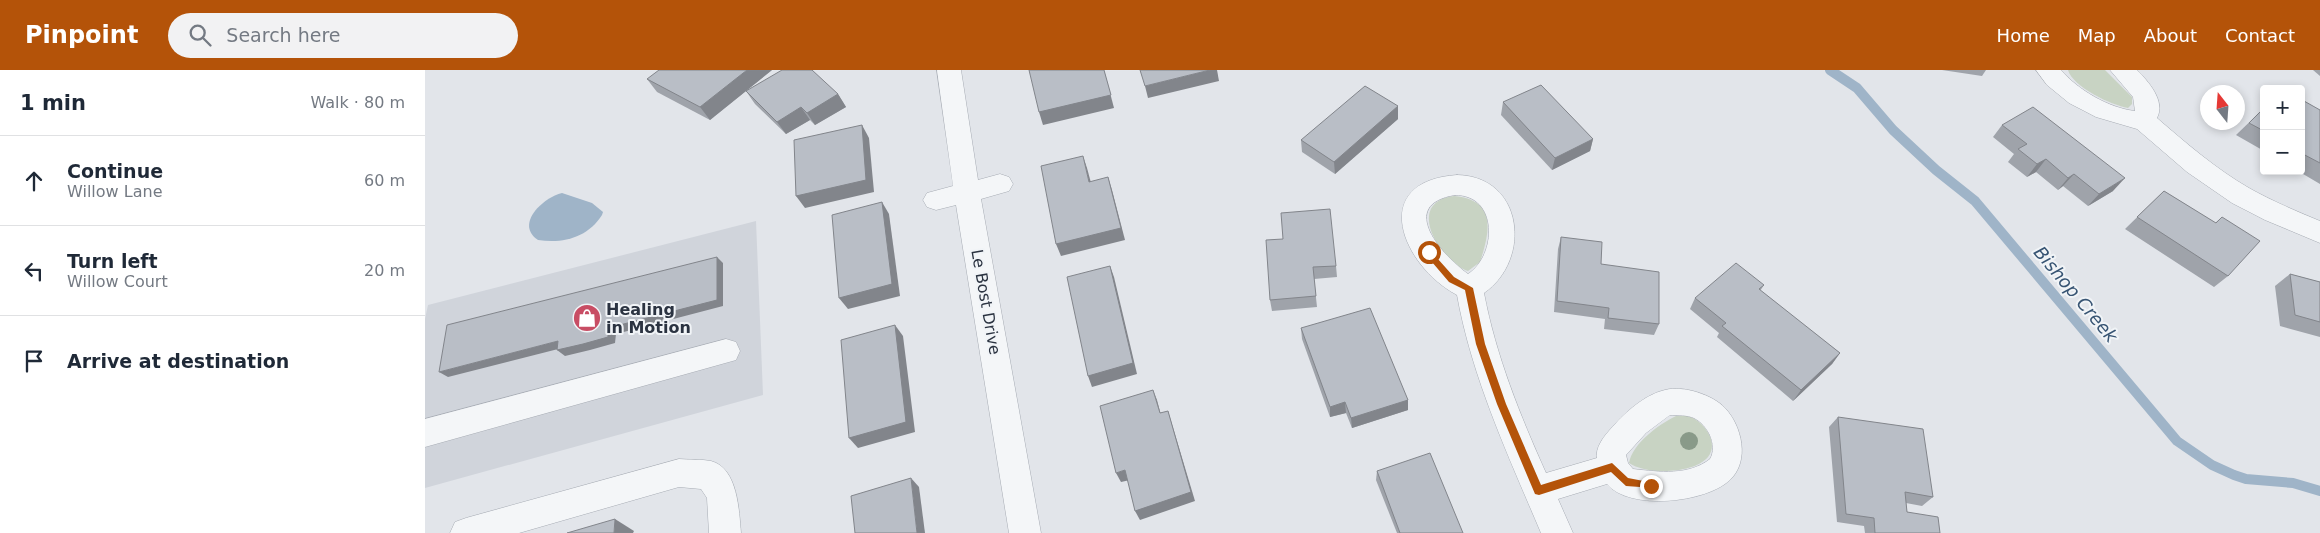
<!DOCTYPE html>
<meta charset="utf-8">
<style>
:root{--surface:#fff;--page:#f2f2f3;--text:#1f2937;--muted:#747a83;--line:#e0e1e3;--accent:#b45309}
body{margin:0;font-family:"DejaVu Sans",sans-serif;background:var(--page);color:var(--text)}
.controls{position:absolute;right:15px;top:15px;display:grid;overflow:hidden;border-radius:5px;box-shadow:0 2px 8px #0003}
.controls button{width:45px;height:45px;display:grid;place-items:center;padding:0;border:0;border-bottom:1px solid var(--line);background:var(--surface);color:var(--text);font:25px sans-serif}
.compass{position:absolute;left:1775px;top:15px;width:45px;height:45px;border-radius:50%;background:var(--surface);box-shadow:0 2px 8px #0003;rotate:343deg}
.stop{position:absolute;width:15px;height:15px;margin:-11px;border:4px solid #b45309;border-radius:50%;background:#fff}
.stop.end{background:#b45309;border-color:#fff;box-shadow:0 1px 5px #0008}
.list{margin:0;padding:0;list-style:none}
h2{display:flex;justify-content:space-between;align-items:center;height:65px;margin:0;padding:0 20px;font-size:21px}
h2 small{font-size:16px;font-weight:400;color:var(--muted)}
.list li{display:grid;grid-template-columns:32px 1fr auto;gap:15px;align-items:center;box-sizing:border-box;height:90px;padding:0 20px;border-top:1px solid var(--line)}
.list b{display:block;font-size:19px;white-space:nowrap}
.list p{margin:0;font-size:16px;white-space:nowrap;color:var(--muted)}
.list em{font-size:16px;font-style:normal;color:var(--muted)}
.icon{flex:none;width:28px;height:28px;fill:none;stroke:currentColor;stroke-width:2;stroke-linecap:round;stroke-linejoin:round}
.map{position:relative;flex:none;width:1895px;height:463px;overflow:hidden}
header{display:flex;align-items:center;gap:30px;box-sizing:border-box;height:70px;padding:0 25px;background:var(--accent);color:#fff}
header strong{font-size:24px}
nav{display:flex;gap:28px;margin-inline-start:auto;font-size:18px}
.search{width:350px;height:45px;background:var(--page);display:flex;align-items:center;gap:12px;box-sizing:border-box;padding:0 18px;border-radius:28px;color:var(--muted);font-size:19px}
main{display:flex}
aside{flex:1;background:var(--surface)}
.map>svg:first-child{display:block}
</style>
<header>
<strong>Pinpoint</strong>
<div class="search"><svg class="icon" aria-label="search" viewBox="0 0 24 24"><circle cx="10" cy="10" r="6"/><path d="M15 15l6 6"/></svg>Search here</div>
<nav><a>Home</a><a>Map</a><a>About</a><a>Contact</a></nav>
</header>
<main>
<aside>
<h2>1 min<small>Walk · 80 m</small></h2>
<ul class="list">
<li><svg class="icon" aria-label="ahead" viewBox="0 0 24 24"><path d="M12 20V5M6 11l6-6 6 6"/></svg><div><b>Continue</b><p>Willow Lane</p></div><em>60 m</em></li>
<li><svg class="icon" aria-label="left" viewBox="0 0 24 24"><path d="M17 20v-9H6M10 6l-5 5 5 5"/></svg><div><b>Turn left</b><p>Willow Court</p></div><em>20 m</em></li>
<li><svg class="icon" aria-label="arrive" viewBox="0 0 24 24"><path d="M6 21V4h12l-3 4 3 4H6"/></svg><div><b>Arrive at destination</b></div></li>
</ul>
</aside>
<div class="map">
<svg width="1895" height="463" viewBox="0 0 1895 463">
<rect width="100%" height="100%" fill="#e2e5ea"/>
<path fill="#d0d4db" d="M331 151 338 325 0 418V249L3 235Z"/>
<g fill="#c8d3c3">
<path d="M1643 0H1680L1707 27V34L1703 38C1686 35 1648 17 1643 0Z"/>
<path d="M1029 126C1072 130 1065 161 1055 192L1043 201C1016 193 978 132 1029 126Z"/>
<path d="M1251 346C1254 346 1259 345 1262 346 1278 349 1295 373 1283 387 1269 404 1221 405 1204 393 1208 373 1233 355 1251 346Z"/>
</g>
<path fill="#9fb4c8" d="M137 123 167 133 178 142 177 145C163 167 139 174 113 170 89 154 119 127 137 123Z"/>
<g fill="none" stroke-linecap="round" stroke-linejoin="round">
<path stroke="#9fb4c8" stroke-width="10" d="M1405 0 1432 18 1468 60 1511 100 1550 131 1752 371 1787 395 1809 405 1821 409 1868 413 1895 421"/>
<defs>
<g id="minor">
<path d="M512 0H536L553 110 575 104 584 107 588 114 584 121 556 129 616 463H584L531 135 511 140 502 137 498 130 502 123 528 116Z"/>
<path d="M1611 0H1636C1653 20 1684 38 1710 41L1708 27 1685 0H1712C1723 11 1741 31 1732 48 1761 73 1791 99 1824 118 1847 131 1871 141 1895 151V173L1840 150 1807 133 1762 102 1712 59 1671 47 1644 33 1622 15Z"/>
<path d="M1032 105C1099 106 1107 190 1059 223 1071 286 1095 345 1121 403L1172 388C1170 375 1182 363 1191 353 1204 339 1222 324 1240 320 1258 315 1288 325 1300 338 1317 356 1325 391 1305 410 1281 433 1204 441 1182 414L1133 429 1148 463H1116C1083 385 1047 308 1032 225 977 196 942 111 1032 105ZM1030 125C1074 125 1072 185 1043 204 1017 185 971 135 1030 125ZM1245 345C1253 345 1262 345 1269 348 1283 355 1293 375 1285 389 1263 406 1235 402 1208 399L1203 393 1201 385 1221 363Z"/>
<path d="M301 269 311 272 315 281 311 290 0 377V349Z"/>
<path d="M254 389C264 390 276 389 286 391 313 398 314 441 316 463H284L282 428 276 419 254 417 94 463H25L30 452 41 448Z"/>
</g>
</defs>
<use href="#minor" stroke="#a7acb4" stroke-width="1"/>
<use href="#minor" fill="#f4f6f8" fill-rule="evenodd"/>
</g>
<circle fill="#899a89" cx="1264" cy="371" r="9"/>
<g fill="#9fa3aa">
<path d="M347 0 285 50 232 22 222 9Z"/>
<path d="M1517 0H1561L1557 6Z"/>
<path d="M1888 0H1895V6Z"/>
<path d="M321 21 413 24 421 37 390 55 385 50 361 64 330 34Z"/>
<path d="M1078 32 1168 69 1165 81 1127 100 1076 45Z"/>
<path d="M1876 33 1895 40V114L1873 101H1876Z"/>
<path d="M973 36V49L910 104 877 82 876 70Z"/>
<path d="M1839 38V81L1811 65Z"/>
<path d="M1577 55 1688 121 1663 136 1638 116 1633 120 1611 102 1602 107 1583 92 1589 84 1568 67Z"/>
<path d="M1739 121 1790 153 1797 147 1803 206 1789 217 1700 159Z"/>
<path d="M1136 167 1176 194 1234 254 1229 265 1179 259 1180 249 1129 242 1133 179Z"/>
<path d="M858 169 911 196 912 207 889 209 892 237 847 241 845 230Z"/>
<path d="M1865 204 1895 212V267L1855 256 1850 216Z"/>
<path d="M1339 215 1335 221 1415 283 1407 294 1368 331 1292 267 1294 263 1265 239 1270 228Z"/>
<path d="M876 258 983 330V340L927 358 921 343 905 347 877 269Z"/>
<path d="M1413 347 1508 427 1497 436 1481 433 1482 442 1515 463H1440L1439 456 1412 452 1404 357Z"/>
<path d="M952 401 1038 463H972L951 410Z"/>
</g>
<g fill="#82858b">
<path d="M322 0H347L285 50 275 37Z"/>
<path d="M679 0 689 38 618 55 614 42Z"/>
<path d="M785 0H792L794 11 723 28 720 16Z"/>
<path d="M413 24 421 37 390 55 382 43Z"/>
<path d="M973 36V49L910 104 909 92Z"/>
<path d="M376 37 385 50 361 64 352 52Z"/>
<path d="M437 55 444 68 449 122 380 138 371 126Z"/>
<path d="M1168 69 1165 81 1127 100 1130 88Z"/>
<path d="M658 86 662 98 669 124 664 112Z"/>
<path d="M1621 89 1611 102 1602 107 1612 94Z"/>
<path d="M1649 104 1638 116 1633 120 1643 108Z"/>
<path d="M683 107 687 120 700 170 636 186 631 174Z"/>
<path d="M1700 108 1688 121 1663 136 1674 124Z"/>
<path d="M457 132 464 144 475 226 423 239 414 228Z"/>
<path d="M292 187 298 193V236L191 264 190 273 165 280 140 286 132 280Z"/>
<path d="M685 196 689 207 712 304 667 317 663 306Z"/>
<path d="M470 255 478 266 490 362 433 378 424 368Z"/>
<path d="M133 271 141 277 23 307 14 302Z"/>
<path d="M1415 283 1407 294 1368 331 1376 320Z"/>
<path d="M728 320 732 330 738 353 735 343Z"/>
<path d="M983 330V340L927 358 926 348Z"/>
<path d="M920 332 921 343 905 347V337Z"/>
<path d="M743 341 770 431 715 450 710 441Z"/>
<path d="M700 400 705 410 696 412 691 403Z"/>
<path d="M486 408 494 417 500 463H492Z"/>
<path d="M190 449 209 461 208 463H189Z"/>
</g>
<g fill="#b9bec6" stroke="#82858b">
<path d="M234 0H322L275 37 222 9Z"/>
<path d="M357 0H387L413 24 382 43 376 37 352 52 321 21Z"/>
<path d="M604 0H679L686 25 614 42Z"/>
<path d="M715 0H785L720 16Z"/>
<path d="M1116 15 1168 69 1130 88 1078 32Z"/>
<path d="M940 16 973 36 909 92 876 70Z"/>
<path d="M1879 31 1895 40V93L1876 83V34Z"/>
<path d="M1608 37 1700 108 1674 124 1649 104 1643 108 1621 89 1612 94 1593 79 1602 74 1577 55Z"/>
<path d="M1839 38V61L1824 53Z"/>
<path d="M437 55 441 110 371 126 369 70Z"/>
<path d="M658 86 664 112 683 107 696 158 631 174 616 96Z"/>
<path d="M1739 121 1791 153 1797 147 1835 171 1803 206 1712 147Z"/>
<path d="M457 132 467 214 414 228 407 145Z"/>
<path d="M905 139 911 196 888 197 891 226 845 230 841 170 858 169 856 143Z"/>
<path d="M1136 167 1177 172 1176 194 1234 202V254L1183 248 1184 238 1132 231Z"/>
<path d="M292 187V230L183 258V267L158 274 132 280 133 271 14 302 22 255Z"/>
<path d="M1311 193 1339 215 1334 219 1415 283 1376 320 1297 256 1301 253 1270 228Z"/>
<path d="M685 196 708 293 663 306 642 207Z"/>
<path d="M1865 204 1895 212V252L1870 245Z"/>
<path d="M945 238 983 330 926 348 920 332 905 337 876 258Z"/>
<path d="M470 255 481 352 424 368 416 270Z"/>
<path d="M728 320 735 343 743 341 766 422 710 441 700 400 691 403 675 336Z"/>
<path d="M1413 347 1498 359 1508 427 1480 422 1482 442 1513 447 1515 463H1450L1449 448 1421 444Z"/>
<path d="M1005 383 1038 463H975L952 401Z"/>
<path d="M486 408 492 463H430L426 426Z"/>
<path d="M190 449 189 463H142Z"/>
</g>
<path fill="#b45309" d="M1004 179 1029 207 1048 218 1060 274 1081 334 1116 415 1187 393 1203 408 1229 413V418L1201 416 1186 402 1114 425 1110 424 1072 334 1051 274 1040 220 1024 212 1001 185V180Z"/>
<defs>
<symbol id="shop-disc" viewBox="-11 -11 22 22"><circle r="9.5" fill="#c84d64" stroke="#f1f4f7"/><path d="M-5-2.5h2.3a2.7 3.5 0 0 1 5.4 0H5L5.5 6h-11ZM-1.5-2.5h3a1.5 2.3 0 0 0-3 0Z" fill="#fff"/></symbol>
</defs>
<g fill-rule="evenodd">
<use href="#shop-disc" x="146" y="232" width="32" height="32"/>
</g>
<g text-anchor="middle" dominant-baseline="central" stroke-width="4" stroke-linejoin="round" paint-order="stroke">
<g font-size="16" fill="#2b3341" stroke="#f1f4f7">
<text transform="translate(561 232) rotate(80)">Le Bost Drive</text>
</g>
<g font-size="16" font-weight="bold" fill="#2b3341" stroke="#f1f4f7" text-anchor="start">
<text x="181" y="239">Healing<tspan x="181" dy="18">in Motion</tspan></text>
</g>
<g font-size="18" font-style="italic" fill="#375473" stroke="#f1f4f7">
<text transform="translate(1651 224) rotate(50)">Bishop Creek</text>
</g>
</g>
</svg>
<div class="controls">
<button>+</button>
<button>−</button>
</div>
<svg class="compass" viewBox="-18 -18 36 36"><path d="M0-13l5 13h-10z" fill="#e53935"/><path d="M0 13l5-13h-10z" fill="#747a83"/></svg>
<div class="stop" style="left:1004px;top:182px"></div>
<div class="stop end" style="left:1226px;top:416px"></div>
</div>
</main>
